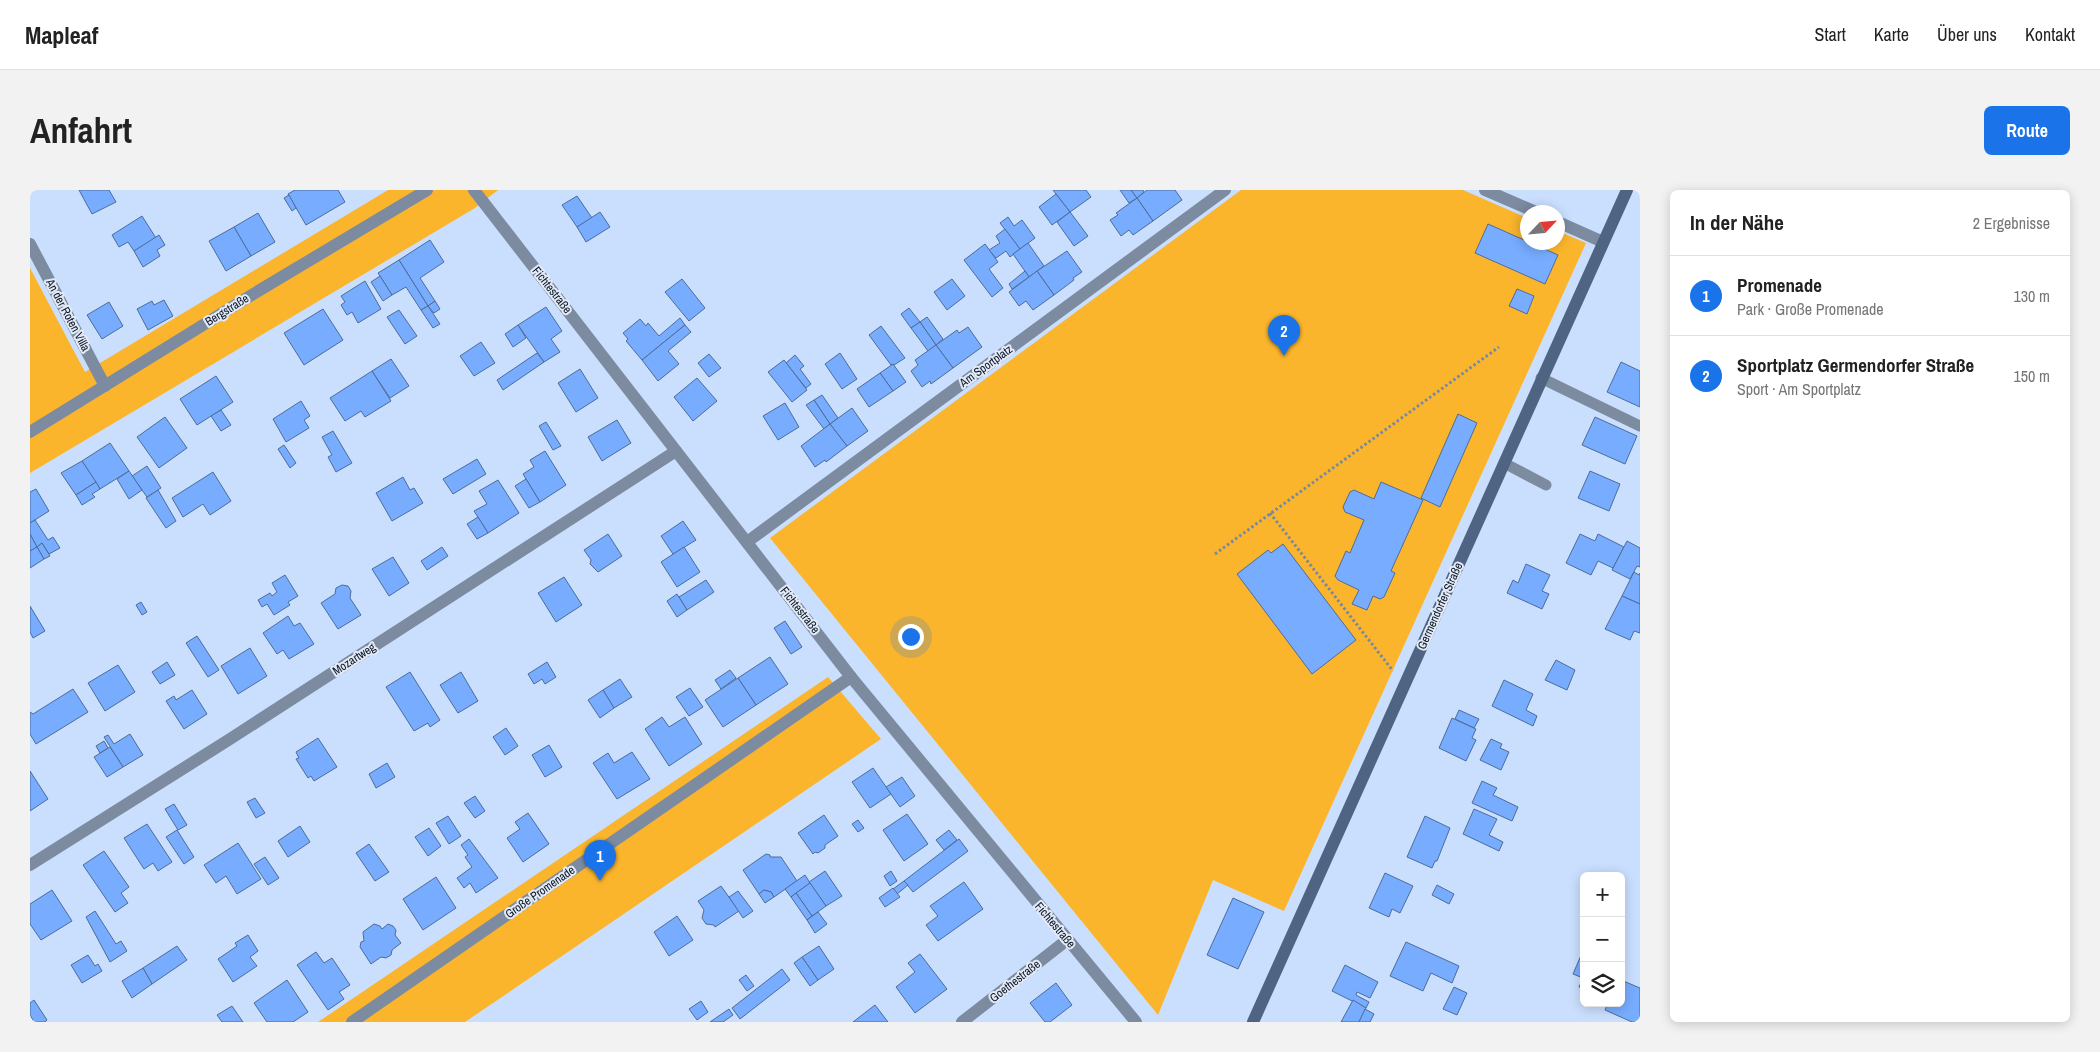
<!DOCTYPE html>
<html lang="de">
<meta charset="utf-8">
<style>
:root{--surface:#fff;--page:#f2f2f2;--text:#222;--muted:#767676;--line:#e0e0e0;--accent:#1a73e8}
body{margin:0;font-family:"Archivo Narrow",sans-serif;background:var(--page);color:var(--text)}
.controls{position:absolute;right:15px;bottom:15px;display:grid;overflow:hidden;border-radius:8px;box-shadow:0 2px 12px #0003}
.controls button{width:45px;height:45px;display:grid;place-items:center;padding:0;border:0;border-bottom:1px solid var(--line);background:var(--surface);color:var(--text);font:25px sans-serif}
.compass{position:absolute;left:1490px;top:15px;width:45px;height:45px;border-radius:50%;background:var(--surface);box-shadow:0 2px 12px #0003;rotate:64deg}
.you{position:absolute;left:880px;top:446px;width:18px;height:18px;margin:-12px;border:4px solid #fff;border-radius:50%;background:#1a73e8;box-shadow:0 0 0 8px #1a73e833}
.badge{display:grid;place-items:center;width:32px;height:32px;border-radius:50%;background:var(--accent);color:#fff;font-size:16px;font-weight:700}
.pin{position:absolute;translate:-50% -41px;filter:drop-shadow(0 1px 2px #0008)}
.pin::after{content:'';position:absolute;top:26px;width:18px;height:15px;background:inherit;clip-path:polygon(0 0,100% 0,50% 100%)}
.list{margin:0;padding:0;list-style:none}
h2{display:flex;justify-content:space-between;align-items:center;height:65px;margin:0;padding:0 20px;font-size:21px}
h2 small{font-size:16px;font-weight:400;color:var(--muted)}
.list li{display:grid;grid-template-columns:32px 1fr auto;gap:15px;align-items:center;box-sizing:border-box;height:80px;padding:0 20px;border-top:1px solid var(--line)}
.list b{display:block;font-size:19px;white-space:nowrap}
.list p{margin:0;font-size:16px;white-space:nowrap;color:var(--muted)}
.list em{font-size:16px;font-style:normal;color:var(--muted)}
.icon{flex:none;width:28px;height:28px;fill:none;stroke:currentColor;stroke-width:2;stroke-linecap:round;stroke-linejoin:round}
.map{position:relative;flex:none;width:1610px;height:832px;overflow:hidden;border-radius:8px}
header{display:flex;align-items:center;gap:30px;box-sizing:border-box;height:70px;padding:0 25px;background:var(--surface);border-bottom:1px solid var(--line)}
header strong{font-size:24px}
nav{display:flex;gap:28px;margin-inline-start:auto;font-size:18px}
.intro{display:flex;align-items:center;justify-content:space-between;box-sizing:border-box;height:120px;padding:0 30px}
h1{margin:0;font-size:35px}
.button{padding:12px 22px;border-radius:8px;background:var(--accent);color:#fff;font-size:18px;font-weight:700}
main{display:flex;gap:30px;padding:0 30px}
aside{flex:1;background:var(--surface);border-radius:8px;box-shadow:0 2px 12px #0003}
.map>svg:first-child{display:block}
</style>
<header>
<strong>Mapleaf</strong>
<nav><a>Start</a><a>Karte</a><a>Über uns</a><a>Kontakt</a></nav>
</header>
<div class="intro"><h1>Anfahrt</h1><a class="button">Route</a></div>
<main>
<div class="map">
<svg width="1610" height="832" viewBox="0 0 1610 832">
<rect width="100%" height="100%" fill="#cadffe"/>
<g fill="#fbb52c">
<path d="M358 0H468L445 18 0 283V78L55 182Z"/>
<path d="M1211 0H1433L1497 28 1498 52H1528V41L1556 53 1254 721 1183 690 1128 825 740 348Z"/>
<path d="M798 487 851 549 435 832H288Z"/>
</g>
<g fill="#77acfe" stroke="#4d6c9a">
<path d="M49 0H79L86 12 62 24Z"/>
<path d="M265 0H308L315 12 276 35 258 4Z"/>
<path d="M1023 0H1056L1061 7 1040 22Z"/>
<path d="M1090 0H1101L1107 8 1099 13Z"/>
<path d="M1101 0H1113L1114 2 1107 8Z"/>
<path d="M1117 0H1145L1152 10 1123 31 1107 8Z"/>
<path d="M1026 4 1040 22 1022 35 1009 17Z"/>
<path d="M259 5 266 18 262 21 254 8Z"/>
<path d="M547 6 562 28 547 37 532 15Z"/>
<path d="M1107 8 1123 31 1103 45 1099 40 1091 46 1080 30 1088 25 1086 23Z"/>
<path d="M570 22 580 37 556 52 547 37Z"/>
<path d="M1040 22 1058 46 1044 56 1027 32Z"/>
<path d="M228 23 245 52 221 66 204 37Z"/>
<path d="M112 26 126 48 104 61 98 52 89 57 82 45Z"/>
<path d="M978 27 984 36 992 30 1005 48 990 59 970 33Z"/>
<path d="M1458 34 1528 65 1515 94 1445 63Z"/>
<path d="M204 37 221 66 196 81 179 51Z"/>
<path d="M975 39 990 59 980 67 976 61 966 68 959 60 970 53 966 46Z"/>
<path d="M129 45 135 55 127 60 130 66 113 77 104 61Z"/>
<path d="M400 50 414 72 390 88 405 111 398 116 369 70Z"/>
<path d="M998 53 1014 76 999 87 983 64Z"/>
<path d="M955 54 968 72 959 79 973 98 962 107 934 70Z"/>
<path d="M1037 61 1052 82 1043 88 1044 90 1024 105 1007 81Z"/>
<path d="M369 70 398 116 391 120 376 97 362 105 348 83Z"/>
<path d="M995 81 999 87 982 99 979 94Z"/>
<path d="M1007 81 1024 105 1003 120 996 111 989 116 979 102Z"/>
<path d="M350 86 362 105 353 111 341 92Z"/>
<path d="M652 89 675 118 659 131 635 102Z"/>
<path d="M922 89 935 106 917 120 904 102Z"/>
<path d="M335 91 351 119 328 133 322 122 317 125 311 115 315 112 311 106Z"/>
<path d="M1487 99 1504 106 1497 124 1479 116Z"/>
<path d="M134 110 143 126 118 140 107 119 122 111 124 115Z"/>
<path d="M405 111 410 119 404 123 398 116Z"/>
<path d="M79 112 93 136 72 149 57 125Z"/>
<path d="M398 116 410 134 403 138 391 120Z"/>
<path d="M516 117 532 141 521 149 530 162 514 172 488 135Z"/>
<path d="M879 118 890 132 881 138 871 124Z"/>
<path d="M293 119 313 150 274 175 254 143Z"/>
<path d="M369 120 387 146 375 154 357 127Z"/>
<path d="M897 127 913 149 906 155 890 132Z"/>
<path d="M650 128 655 135 612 170 596 151 598 149 593 143 610 129 616 136 618 133 629 146Z"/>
<path d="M890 132 906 155 898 161 881 138Z"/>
<path d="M488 135 496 148 483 157 475 144Z"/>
<path d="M655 135 661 142 638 161 649 174 628 191 612 170Z"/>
<path d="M851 136 875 168 864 175 863 174 861 175 839 145Z"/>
<path d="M938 137 952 157 923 178 906 155 927 140 929 143Z"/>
<path d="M451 152 465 173 444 186 430 166Z"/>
<path d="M906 155 923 178 901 194 900 191 892 197 881 181 888 175 885 170Z"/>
<path d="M507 163 514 172 473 200 467 190Z"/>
<path d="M810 163 827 189 812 199 795 174Z"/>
<path d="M679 164 691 178 679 187 668 173Z"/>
<path d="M765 165 774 176 770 179 781 194 776 198 756 173Z"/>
<path d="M361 169 379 196 360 208 342 181Z"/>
<path d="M754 170 777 200 762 212 738 182Z"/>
<path d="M1591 172 1610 181V217L1577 202Z"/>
<path d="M863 174 876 192 863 201 850 183Z"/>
<path d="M550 179 568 208 546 222 528 193Z"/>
<path d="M342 181 361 211 335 227 331 221 315 231 300 208Z"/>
<path d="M850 183 863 201 839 217 827 199Z"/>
<path d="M186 186 203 212 167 235 150 209Z"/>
<path d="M667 188 687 211 663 231 644 207Z"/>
<path d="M792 205 808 228 800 234 784 210Z"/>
<path d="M784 210 800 234 794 239 776 215Z"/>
<path d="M271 211 280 226 274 230 279 238 256 252 243 229Z"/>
<path d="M755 213 769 237 748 250 733 226Z"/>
<path d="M822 218 838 241 817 256 800 234Z"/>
<path d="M191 220 201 235 191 241 181 226Z"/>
<path d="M1428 224 1447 233 1410 317 1391 308Z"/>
<path d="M135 227 157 258 129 278 107 247Z"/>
<path d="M1565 227 1607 246 1595 274 1552 255Z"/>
<path d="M587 230 601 253 572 271 558 247Z"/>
<path d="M516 232 531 256 523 260 509 236Z"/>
<path d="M800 234 817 256 796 272 795 270 785 277 771 256Z"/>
<path d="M303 241 322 273 306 282 298 267 302 265 292 247Z"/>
<path d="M80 253 99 281 70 299 52 271Z"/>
<path d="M254 255 266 273 260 278 248 259Z"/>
<path d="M515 261 536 295 510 312 493 284 504 277 500 270Z"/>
<path d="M447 269 456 284 423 304 413 289Z"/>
<path d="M52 271 66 292 46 305 31 283Z"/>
<path d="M117 276 131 298 117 307 102 286Z"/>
<path d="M99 281 112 300 99 309 87 289Z"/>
<path d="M1560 281 1590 294 1579 321 1548 308Z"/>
<path d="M183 282 201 311 180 325 173 314 153 327 142 308Z"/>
<path d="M373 287 380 300 384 298 393 313 362 331 346 303Z"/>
<path d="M496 289 510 312 499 318 485 296Z"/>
<path d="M468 290 489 323 458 343 444 321 457 314 449 301Z"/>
<path d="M66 292 70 299 62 304 65 307 52 315 46 305Z"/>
<path d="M1351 292 1393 310 1361 381 1365 383 1354 407 1350 409 1343 406 1337 420 1322 414 1329 400 1308 390 1305 386 1316 361 1320 363 1334 330 1315 322 1313 317 1320 302 1324 300 1344 309Z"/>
<path d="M6 299 19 321 0 333V302Z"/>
<path d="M128 300 146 331 136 338 116 308Z"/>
<path d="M448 327 458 343 447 349 437 334Z"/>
<path d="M5 330 18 350 23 347 30 358 19 364 12 353 7 357 0 344V333Z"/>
<path d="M653 331 666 350 643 364 631 346Z"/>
<path d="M0 344 7 357 0 361Z"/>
<path d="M578 344 592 366 568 382 560 374 561 370 554 360Z"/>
<path d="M1550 344 1565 351 1568 344 1594 357 1583 378 1568 371 1561 385 1536 373Z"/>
<path d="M1597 351 1610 358V377L1607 376 1600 389 1582 380Z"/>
<path d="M12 353 20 366 14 369 7 357Z"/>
<path d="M1253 354 1326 450 1282 484 1207 384 1238 360 1241 363Z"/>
<path d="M7 357 14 369 0 378V361Z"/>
<path d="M412 357 418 366 397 380 391 371Z"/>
<path d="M654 357 670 382 647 397 631 372Z"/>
<path d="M363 367 379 393 359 406 342 379Z"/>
<path d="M1496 374 1520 385 1512 401 1519 404 1512 419 1477 403 1483 390 1488 393Z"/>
<path d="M1604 382 1609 385 1610 383V414L1592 406Z"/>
<path d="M255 385 268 406 258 412 260 415 244 425 237 414 232 417 228 410 240 403 242 406 247 402 242 393Z"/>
<path d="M534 387 552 415 526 432 508 403Z"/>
<path d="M676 390 684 402 657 420 649 407Z"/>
<path d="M312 395 318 396 321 401 320 408 331 425 308 439 291 413 305 404 306 398Z"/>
<path d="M647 404 657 420 647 427 637 411Z"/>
<path d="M1592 406 1610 414V443L1604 441 1600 450 1575 439Z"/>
<path d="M111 412 117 422 112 425 106 415Z"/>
<path d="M0 416 15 441 3 448 0 442Z"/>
<path d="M258 426 264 436 270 433 284 454 259 469 253 460 247 464 233 443Z"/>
<path d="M755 431 772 457 761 464 744 438Z"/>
<path d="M167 446 189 480 178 487 156 453Z"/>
<path d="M220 458 237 486 208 504 191 476Z"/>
<path d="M740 467 758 494 726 515 708 488Z"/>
<path d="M1526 470 1545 480 1537 500 1515 490Z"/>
<path d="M137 472 145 485 130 494 122 482Z"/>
<path d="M517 472 526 487 515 494 512 489 504 494 498 484Z"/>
<path d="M88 475 105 502 75 521 58 493Z"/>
<path d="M700 480 706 488 691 499 685 490Z"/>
<path d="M380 482 410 530 400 537 398 533 384 541 356 497Z"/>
<path d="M431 482 448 511 428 523 410 495Z"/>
<path d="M708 488 726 515 693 537 675 510Z"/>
<path d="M590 489 602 507 584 518 573 500Z"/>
<path d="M1474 490 1503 504 1496 520 1507 526 1503 536 1462 516Z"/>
<path d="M660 498 673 517 659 526 646 507Z"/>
<path d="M43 499 58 522 6 554 0 544V522L3 524Z"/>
<path d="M162 500 177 524 154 539 136 511 144 506 146 510Z"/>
<path d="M573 500 584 518 570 528 558 510Z"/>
<path d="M1429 520 1449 529 1444 538 1425 529Z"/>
<path d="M632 527 639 537 655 527 672 554 639 576 615 539Z"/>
<path d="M1422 528 1446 539 1442 548 1446 550 1436 571 1409 558Z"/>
<path d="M476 538 488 556 475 565 463 547Z"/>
<path d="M100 544 113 565 93 577 74 547 78 545 84 554Z"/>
<path d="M288 548 307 577 284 591 281 586 278 588 266 569 269 568 266 562Z"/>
<path d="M1461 549 1472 554 1470 558 1479 562 1471 580 1450 570Z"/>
<path d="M74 551 78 558 70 563 66 556Z"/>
<path d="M519 555 532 577 515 587 502 565Z"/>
<path d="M80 557 93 577 77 587 64 567Z"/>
<path d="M602 562 620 589 587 609 563 573 578 563 584 573Z"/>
<path d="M357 573 365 587 346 598 339 584Z"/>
<path d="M843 578 861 604 840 618 822 592Z"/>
<path d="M0 581 18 609 0 621Z"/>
<path d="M872 587 885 606 870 617 856 597Z"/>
<path d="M1452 591 1467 598 1463 605 1488 617 1482 631 1442 613Z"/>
<path d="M445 606 455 621 445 628 434 613Z"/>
<path d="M225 608 235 623 226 628 217 612Z"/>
<path d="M144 614 157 635 148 640 135 619Z"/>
<path d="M1444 619 1467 629 1459 645 1473 652 1469 661 1433 644Z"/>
<path d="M498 623 519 654 493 672 477 648 490 639 485 632Z"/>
<path d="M877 624 898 654 874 671 853 640Z"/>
<path d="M794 625 808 646 795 655V658L788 663 785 662 783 664 768 643Z"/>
<path d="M418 626 431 646 419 654 406 633Z"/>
<path d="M1395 626 1420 638 1407 671H1405L1402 678 1377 667Z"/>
<path d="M828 630 834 638 828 642 822 634Z"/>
<path d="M117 634 142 672 128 681 123 673 114 679 94 648Z"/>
<path d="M270 636 280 652 258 667 248 651Z"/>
<path d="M399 638 411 656 398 666 385 647Z"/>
<path d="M147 640 164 667 154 674 136 647Z"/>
<path d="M919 640 927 650 914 660 906 650Z"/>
<path d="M439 649 468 688 446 703 440 693 434 698 427 688 442 677 435 667 438 665 431 655Z"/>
<path d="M929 649 938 661 883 702 874 691Z"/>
<path d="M208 653 231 689 207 704 196 686 186 693 174 675Z"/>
<path d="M339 654 359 682 345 691 326 663Z"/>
<path d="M74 661 99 697 91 703 98 713 85 722 53 675Z"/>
<path d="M736 664 740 665V667H751L767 691 744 707 741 702 734 700 729 704 713 680Z"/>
<path d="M235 667 249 688 238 695 224 674Z"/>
<path d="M795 681 812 706 796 716 779 692Z"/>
<path d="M861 681 867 691 860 696 854 686Z"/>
<path d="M1355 683 1383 696 1370 723 1362 719 1359 727 1339 718Z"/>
<path d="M775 685 780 693 761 707 755 699Z"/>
<path d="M406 687 426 718 393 740 373 709Z"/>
<path d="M874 691 878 695 867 704 863 699Z"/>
<path d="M934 692 953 719 908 751 896 735 908 726 900 716Z"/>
<path d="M780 693 796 716 782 726 766 703Z"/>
<path d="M1407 695 1424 704 1419 714 1402 705Z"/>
<path d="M691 696 709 721 685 737 684 735 676 734 672 728 674 720 668 711Z"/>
<path d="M863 698 870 707 855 717 849 708Z"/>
<path d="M22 700 42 731 11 750 0 734V714Z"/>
<path d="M734 700 741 702 744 707 735 713 729 704Z"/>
<path d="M708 701 723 721 713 728 699 707Z"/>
<path d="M766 703 782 726 777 730 761 707Z"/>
<path d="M1203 708 1234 722 1208 779 1177 765Z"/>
<path d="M65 721 86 754 91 751 97 761 80 772 56 727Z"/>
<path d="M788 722 797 734 785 743 777 730Z"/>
<path d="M647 726 663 750 639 766 624 742Z"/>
<path d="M344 734 350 736 352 739 358 734 363 736 366 740 365 745 371 753 362 760 361 765 356 768 351 767 341 774 330 757 331 752 334 751 333 742Z"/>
<path d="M218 745 228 761 220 767 227 776 203 792 188 769 207 756 205 753Z"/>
<path d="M1376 752 1429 776 1422 793 1401 783 1393 801 1360 786Z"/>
<path d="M147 756 157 770 122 794 113 778Z"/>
<path d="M789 756 804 779 788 790 772 767Z"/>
<path d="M286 762 294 773 302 768 320 795 309 802 314 809 298 820 267 775Z"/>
<path d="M1552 763H1554V799L1549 797 1553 788 1543 784Z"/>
<path d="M890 764 917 799 885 823 866 797 885 782 878 773Z"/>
<path d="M58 765 65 776 68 774 72 781 52 793 41 775Z"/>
<path d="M772 767 788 790 780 796 764 773Z"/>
<path d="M1315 775 1348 792 1340 808 1327 802 1326 805 1339 812 1336 818 1302 801Z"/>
<path d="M113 778 122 794 102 808 92 791Z"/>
<path d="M752 779 760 790 710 829 702 818Z"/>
<path d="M716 785 724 796 717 801 709 790Z"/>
<path d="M257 790 278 822 263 832H237L224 813Z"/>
<path d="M1591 790 1610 798V832H1602L1575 820 1578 813H1591Z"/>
<path d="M1026 793 1042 815 1020 832H1015L1000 813Z"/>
<path d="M1424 797 1437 803 1427 825 1413 819Z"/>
<path d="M4 810 17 830 15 832H4L0 825V813Z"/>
<path d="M1323 810 1336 818 1329 832H1311Z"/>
<path d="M671 811 678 822 667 830 659 819Z"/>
<path d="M845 815 858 832H823Z"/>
<path d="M202 816 213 832H192L187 825Z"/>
<path d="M699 819 703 825 693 832H680Z"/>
<path d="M1335 819 1344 824 1340 832H1329Z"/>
</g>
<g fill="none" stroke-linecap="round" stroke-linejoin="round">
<g stroke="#7788a2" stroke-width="3" stroke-dasharray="2.5 2.5" stroke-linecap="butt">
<path d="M1240 323 1363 481"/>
<path d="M1185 364 1469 157"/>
</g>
<g stroke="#7c8ba0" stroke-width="11">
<path d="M1511 188 1610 236"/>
<path d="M1474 273 1516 295"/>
</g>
<g stroke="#7c8ba0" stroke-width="12">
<path d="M444 0 821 487 1106 832"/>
<path d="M1455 0 1506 22"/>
<path d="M1528 32 1573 52"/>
<path d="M0 54 75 196"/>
<path d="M717 352 1195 0"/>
<path d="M0 675 200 549 646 261"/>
<path d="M322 832 821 487"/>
<path d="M932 832 1037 750"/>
</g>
<path stroke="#7c8ba0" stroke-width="12" d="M0 242 220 106 397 0"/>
<path stroke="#4f6382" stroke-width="12" d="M1223 832 1597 0"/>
</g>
<g text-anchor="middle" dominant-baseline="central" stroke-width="4" stroke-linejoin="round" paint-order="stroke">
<g font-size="12" fill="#091527" stroke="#e4ebf6">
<text transform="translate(522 100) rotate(52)">Fichtestraße</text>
<text transform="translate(197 120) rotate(-32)">Bergstraße</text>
<text transform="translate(38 125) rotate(62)">An der Roten Villa</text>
<text transform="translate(956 176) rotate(-36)">Am Sportplatz</text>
<text transform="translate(1410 416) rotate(-66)">Germendorfer Straße</text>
<text transform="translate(770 420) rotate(52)">Fichtestraße</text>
<text transform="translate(324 469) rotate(-33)">Mozartweg</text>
<text transform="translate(510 702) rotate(-35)">Große Promenade</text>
<text transform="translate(1025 735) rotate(50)">Fichtestraße</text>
<text transform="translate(985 791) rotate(-38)">Goethestraße</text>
</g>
</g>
</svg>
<div class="controls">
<button>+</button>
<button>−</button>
<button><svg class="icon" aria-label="layers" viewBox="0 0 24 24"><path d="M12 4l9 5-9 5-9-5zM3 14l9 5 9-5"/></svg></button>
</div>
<svg class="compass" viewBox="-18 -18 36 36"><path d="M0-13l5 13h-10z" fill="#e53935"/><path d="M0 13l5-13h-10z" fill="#767676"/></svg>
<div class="you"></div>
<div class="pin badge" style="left:570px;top:691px">1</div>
<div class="pin badge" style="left:1254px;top:166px">2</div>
</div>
<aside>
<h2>In der Nähe<small>2 Ergebnisse</small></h2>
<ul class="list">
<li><span class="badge">1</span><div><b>Promenade</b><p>Park · Große Promenade</p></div><em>130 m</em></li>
<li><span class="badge">2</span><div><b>Sportplatz Germendorfer Straße</b><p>Sport · Am Sportplatz</p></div><em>150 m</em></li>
</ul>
</aside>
</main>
